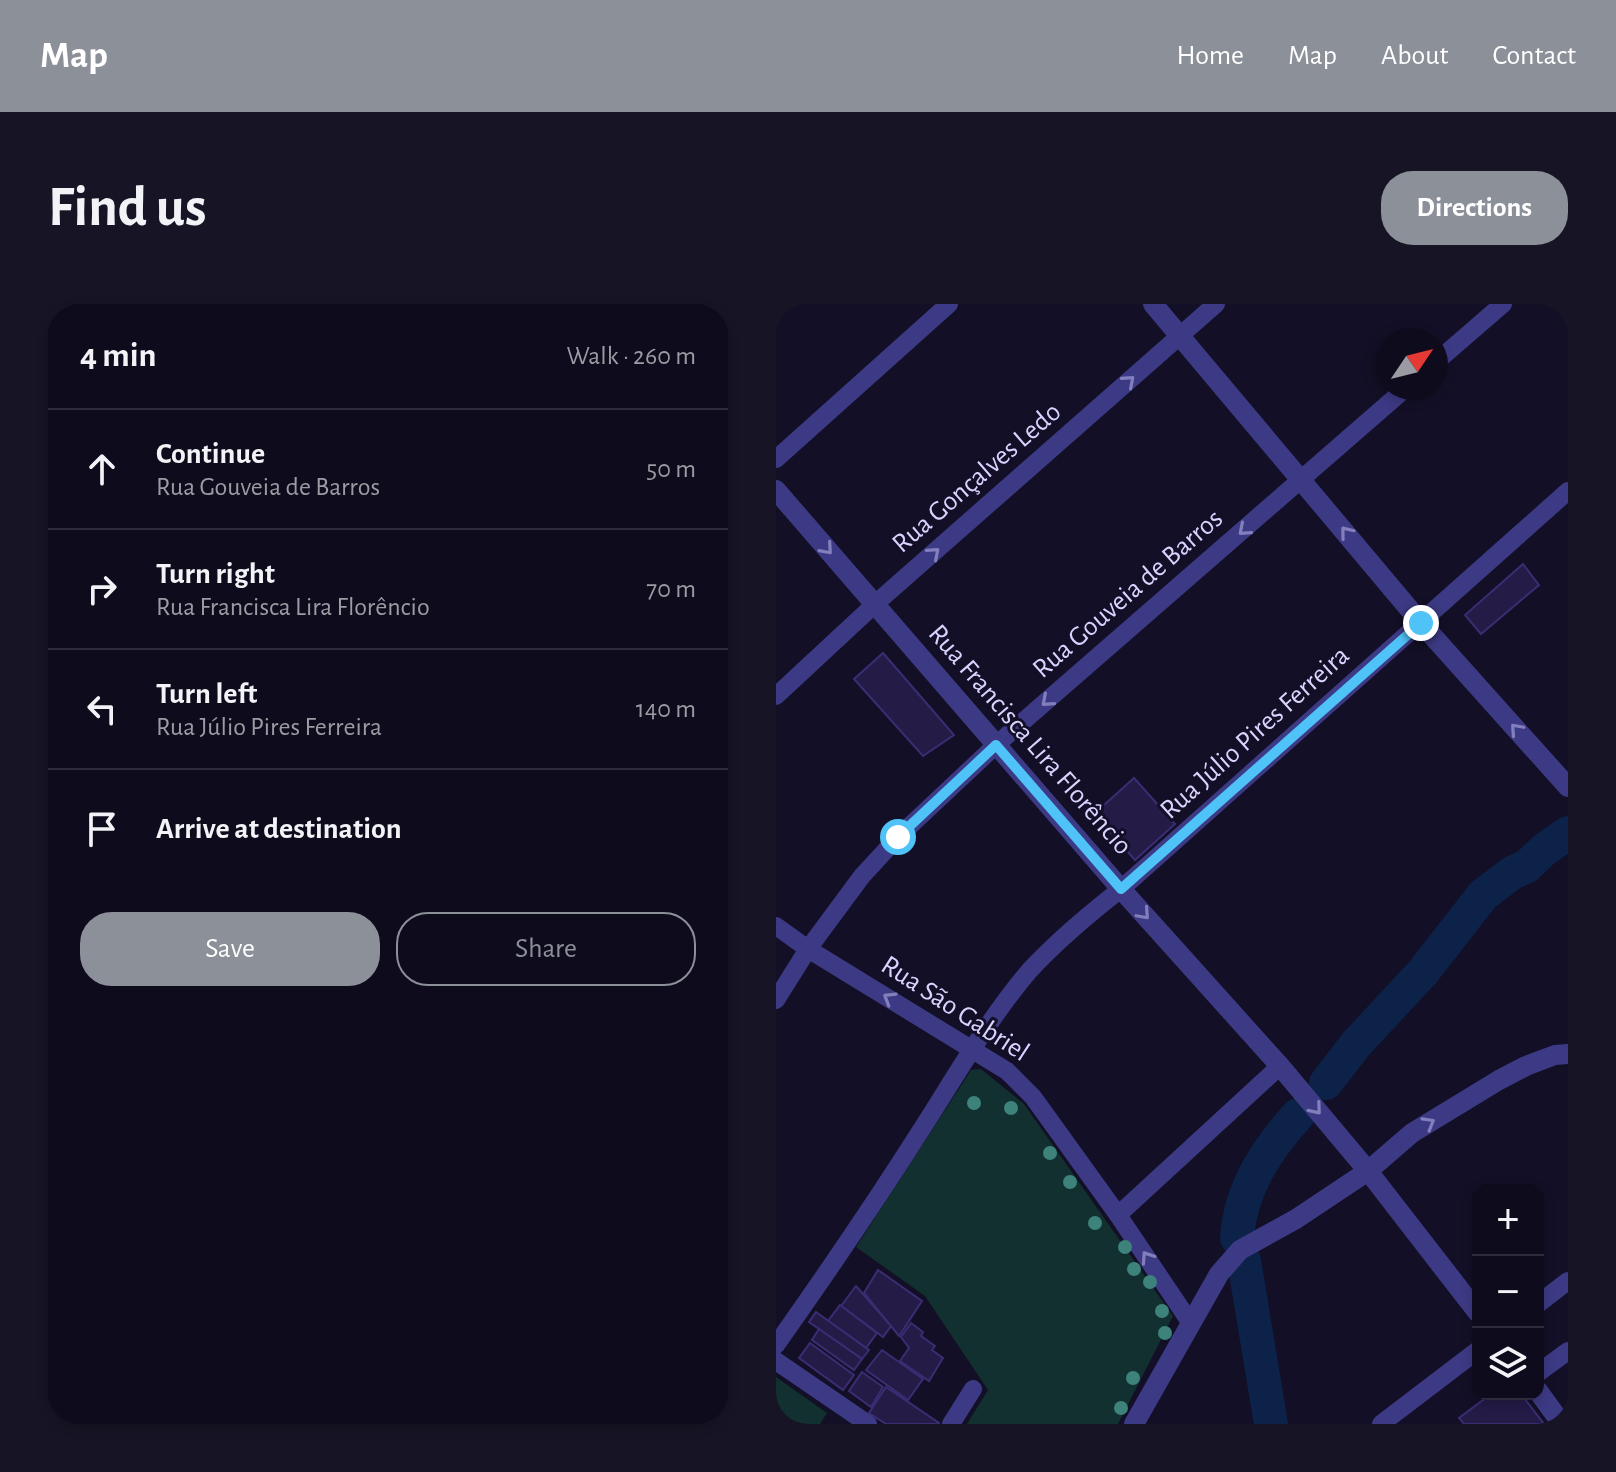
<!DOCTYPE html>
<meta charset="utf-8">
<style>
:root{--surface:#0e0b1c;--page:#171425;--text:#f1f3f6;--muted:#9b9ba3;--line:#2e2b3b;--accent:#8c9099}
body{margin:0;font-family:"Alegreya Sans",sans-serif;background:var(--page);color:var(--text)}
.controls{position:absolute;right:24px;bottom:24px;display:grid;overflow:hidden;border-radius:16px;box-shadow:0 4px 12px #0003}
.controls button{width:72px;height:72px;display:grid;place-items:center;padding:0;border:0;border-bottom:2px solid var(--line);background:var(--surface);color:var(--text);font:40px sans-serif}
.compass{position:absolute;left:600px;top:24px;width:72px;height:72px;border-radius:50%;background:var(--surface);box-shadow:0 4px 12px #0003;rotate:55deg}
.stop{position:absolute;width:24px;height:24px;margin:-18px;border:6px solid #4fc3f7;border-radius:50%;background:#fff}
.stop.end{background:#4fc3f7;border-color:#fff;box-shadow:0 2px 8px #0008}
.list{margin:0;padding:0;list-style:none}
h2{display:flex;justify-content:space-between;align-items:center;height:104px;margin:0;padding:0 32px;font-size:34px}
h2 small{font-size:26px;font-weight:400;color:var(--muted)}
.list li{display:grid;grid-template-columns:52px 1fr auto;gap:24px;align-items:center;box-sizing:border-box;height:120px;padding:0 32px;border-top:2px solid var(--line)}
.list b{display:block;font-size:30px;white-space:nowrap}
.list p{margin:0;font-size:26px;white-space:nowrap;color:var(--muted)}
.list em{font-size:26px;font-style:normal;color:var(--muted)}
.actions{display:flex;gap:16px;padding:24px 32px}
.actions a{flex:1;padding:18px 0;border:2px solid var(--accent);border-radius:32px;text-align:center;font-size:28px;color:var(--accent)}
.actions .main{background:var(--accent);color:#fff}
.icon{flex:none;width:44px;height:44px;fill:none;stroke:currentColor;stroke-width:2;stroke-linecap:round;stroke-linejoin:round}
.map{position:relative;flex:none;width:792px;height:1120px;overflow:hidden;border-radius:32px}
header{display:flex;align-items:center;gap:48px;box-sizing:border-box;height:112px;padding:0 40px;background:var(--accent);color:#fff}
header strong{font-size:38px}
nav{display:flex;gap:44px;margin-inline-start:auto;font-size:28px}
.intro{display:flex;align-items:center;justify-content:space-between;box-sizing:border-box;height:192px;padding:0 48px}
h1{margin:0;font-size:56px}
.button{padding:20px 36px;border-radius:32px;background:var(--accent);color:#fff;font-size:28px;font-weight:700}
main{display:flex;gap:48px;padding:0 48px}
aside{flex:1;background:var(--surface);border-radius:32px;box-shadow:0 4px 12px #0003}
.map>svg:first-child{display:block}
</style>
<header>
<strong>Map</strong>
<nav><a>Home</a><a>Map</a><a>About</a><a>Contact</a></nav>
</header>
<div class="intro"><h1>Find us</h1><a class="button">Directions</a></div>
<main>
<aside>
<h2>4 min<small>Walk · 260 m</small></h2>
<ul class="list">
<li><svg class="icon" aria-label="ahead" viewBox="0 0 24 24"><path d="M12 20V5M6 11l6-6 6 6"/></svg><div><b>Continue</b><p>Rua Gouveia de Barros</p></div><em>50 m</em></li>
<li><svg class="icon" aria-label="right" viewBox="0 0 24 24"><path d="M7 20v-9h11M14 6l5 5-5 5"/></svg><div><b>Turn right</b><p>Rua Francisca Lira Florêncio</p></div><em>70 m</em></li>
<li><svg class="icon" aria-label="left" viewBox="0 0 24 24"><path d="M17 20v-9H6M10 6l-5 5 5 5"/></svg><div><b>Turn left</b><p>Rua Júlio Pires Ferreira</p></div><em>140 m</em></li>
<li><svg class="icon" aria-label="arrive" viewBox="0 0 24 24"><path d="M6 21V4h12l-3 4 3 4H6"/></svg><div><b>Arrive at destination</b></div></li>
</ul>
<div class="actions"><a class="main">Save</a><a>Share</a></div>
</aside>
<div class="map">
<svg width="792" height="1120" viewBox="0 0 792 1120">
<rect width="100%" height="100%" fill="#130f26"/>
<g fill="#12302f">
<path d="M205 765 248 800 397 1012 342 1120H191L212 1086 149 992 80 943 195 766Z"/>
<path d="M0 1073 51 1109 44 1120H0Z"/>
</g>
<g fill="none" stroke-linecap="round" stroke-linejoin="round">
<g stroke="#0c2248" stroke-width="34">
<path d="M550 779 580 740 647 668 707 591 736 569 751 562 769 545 792 529"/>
<path d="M461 934C464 886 490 846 522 811"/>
<path d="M468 957 495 1120"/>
</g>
</g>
<g fill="#241b47" stroke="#3b2d73" stroke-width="2">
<path d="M747 260 763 281 705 330 689 311Z"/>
<path d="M107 349 178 431 147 452 78 375Z"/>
<path d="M358 474 399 520 359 556 318 510Z"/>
<path d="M102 966 146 997 123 1032 88 989Z"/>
<path d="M80 982 115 1022 107 1033 65 1002Z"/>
<path d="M64 1001 101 1029 90 1044 52 1017Z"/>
<path d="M40 1008 93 1046 86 1055 33 1018Z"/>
<path d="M135 1019 147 1028 145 1032 159 1042 156 1046 167 1054 153 1077 124 1057 133 1044 125 1033Z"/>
<path d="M43 1025 86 1055 78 1066 36 1036Z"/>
<path d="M34 1039 78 1071 67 1086 23 1054Z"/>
<path d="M106 1046 147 1075 132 1096 90 1066Z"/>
<path d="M86 1068 107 1083 95 1103 73 1087Z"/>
<path d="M110 1083 163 1119 162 1120H110L93 1109Z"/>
<path d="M715 1090H745L768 1120H688L683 1114Z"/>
</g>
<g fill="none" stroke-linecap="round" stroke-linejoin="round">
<g stroke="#3d3a85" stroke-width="18">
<path d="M660 58 727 0"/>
<path d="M0 155 173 0"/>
<path d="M0 392 99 300 440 0"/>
<path d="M0 622 32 645 231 767 257 793 342 911 414 1018"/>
<path d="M0 696 32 645 86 572 122 533 220 441 630 84"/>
<path d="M342 911 504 762"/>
<path d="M762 1000 792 977"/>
<path d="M0 1041C51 969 100 897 147 823 181 770 213 714 254 666 282 636 313 610 345 585L792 187"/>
<path d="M0 1057 92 1120"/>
<path d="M762 1069 792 1047"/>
<path d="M175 1120 197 1085"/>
<path d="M605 1120 702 1046"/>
</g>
<g stroke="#3d3a85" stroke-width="20">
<path d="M377 0 645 319 792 483"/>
<path d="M0 186 345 585 504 762 592 867 702 1009"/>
<path d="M762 1087 786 1120"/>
<path d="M358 1120 443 970 464 946 520 915 592 867 636 829 723 776 750 762 779 751 792 750"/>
</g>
</g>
<g fill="#3d827b">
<circle cx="198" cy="799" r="7"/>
<circle cx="235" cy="804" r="7"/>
<circle cx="274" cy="849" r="7"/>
<circle cx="294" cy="878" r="7"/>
<circle cx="319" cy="919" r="7"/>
<circle cx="349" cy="943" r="7"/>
<circle cx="358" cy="965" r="7"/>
<circle cx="374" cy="978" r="7"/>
<circle cx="386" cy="1007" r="7"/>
<circle cx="389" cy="1029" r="7"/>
<circle cx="357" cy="1074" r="7"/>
<circle cx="345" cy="1104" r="7"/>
</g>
<defs><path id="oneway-chevron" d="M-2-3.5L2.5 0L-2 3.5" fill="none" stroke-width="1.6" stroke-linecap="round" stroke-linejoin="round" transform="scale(2)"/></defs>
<g stroke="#837fbc">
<use href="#oneway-chevron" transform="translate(353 77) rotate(-41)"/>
<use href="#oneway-chevron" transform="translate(468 226) rotate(139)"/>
<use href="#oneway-chevron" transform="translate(570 228) rotate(-129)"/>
<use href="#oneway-chevron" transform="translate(51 245) rotate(49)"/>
<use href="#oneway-chevron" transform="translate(158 249) rotate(-41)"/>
<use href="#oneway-chevron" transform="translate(271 397) rotate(139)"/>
<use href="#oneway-chevron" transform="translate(740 425) rotate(-132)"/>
<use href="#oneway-chevron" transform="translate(368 610) rotate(48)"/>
<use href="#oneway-chevron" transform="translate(113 694) rotate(-149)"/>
<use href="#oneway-chevron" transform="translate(540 805) rotate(50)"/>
<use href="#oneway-chevron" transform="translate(653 819) rotate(-30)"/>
<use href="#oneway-chevron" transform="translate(371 953) rotate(-124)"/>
</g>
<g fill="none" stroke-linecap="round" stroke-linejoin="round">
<path stroke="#4fc3f7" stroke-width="10" d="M122 533 220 441 345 585 645 319"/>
</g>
<g text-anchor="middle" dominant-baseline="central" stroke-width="6" stroke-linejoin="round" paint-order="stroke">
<g font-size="28" fill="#d9d4ff" stroke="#130f26">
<text transform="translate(201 174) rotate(-41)">Rua Gonçalves Ledo</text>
<text transform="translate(352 290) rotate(-41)">Rua Gouveia de Barros</text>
<text transform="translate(479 429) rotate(-42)">Rua Júlio Pires Ferreira</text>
<text transform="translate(254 436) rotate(49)">Rua Francisca Lira Florêncio</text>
<text transform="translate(179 705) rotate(33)">Rua São Gabriel</text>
</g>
</g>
</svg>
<div class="controls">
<button>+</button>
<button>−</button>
<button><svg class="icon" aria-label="layers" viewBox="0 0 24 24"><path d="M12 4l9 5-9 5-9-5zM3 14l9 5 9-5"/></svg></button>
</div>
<svg class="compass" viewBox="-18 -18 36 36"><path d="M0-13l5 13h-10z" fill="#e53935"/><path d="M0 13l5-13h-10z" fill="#9b9ba3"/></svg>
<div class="stop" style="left:122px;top:533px"></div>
<div class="stop end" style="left:645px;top:319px"></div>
</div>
</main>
